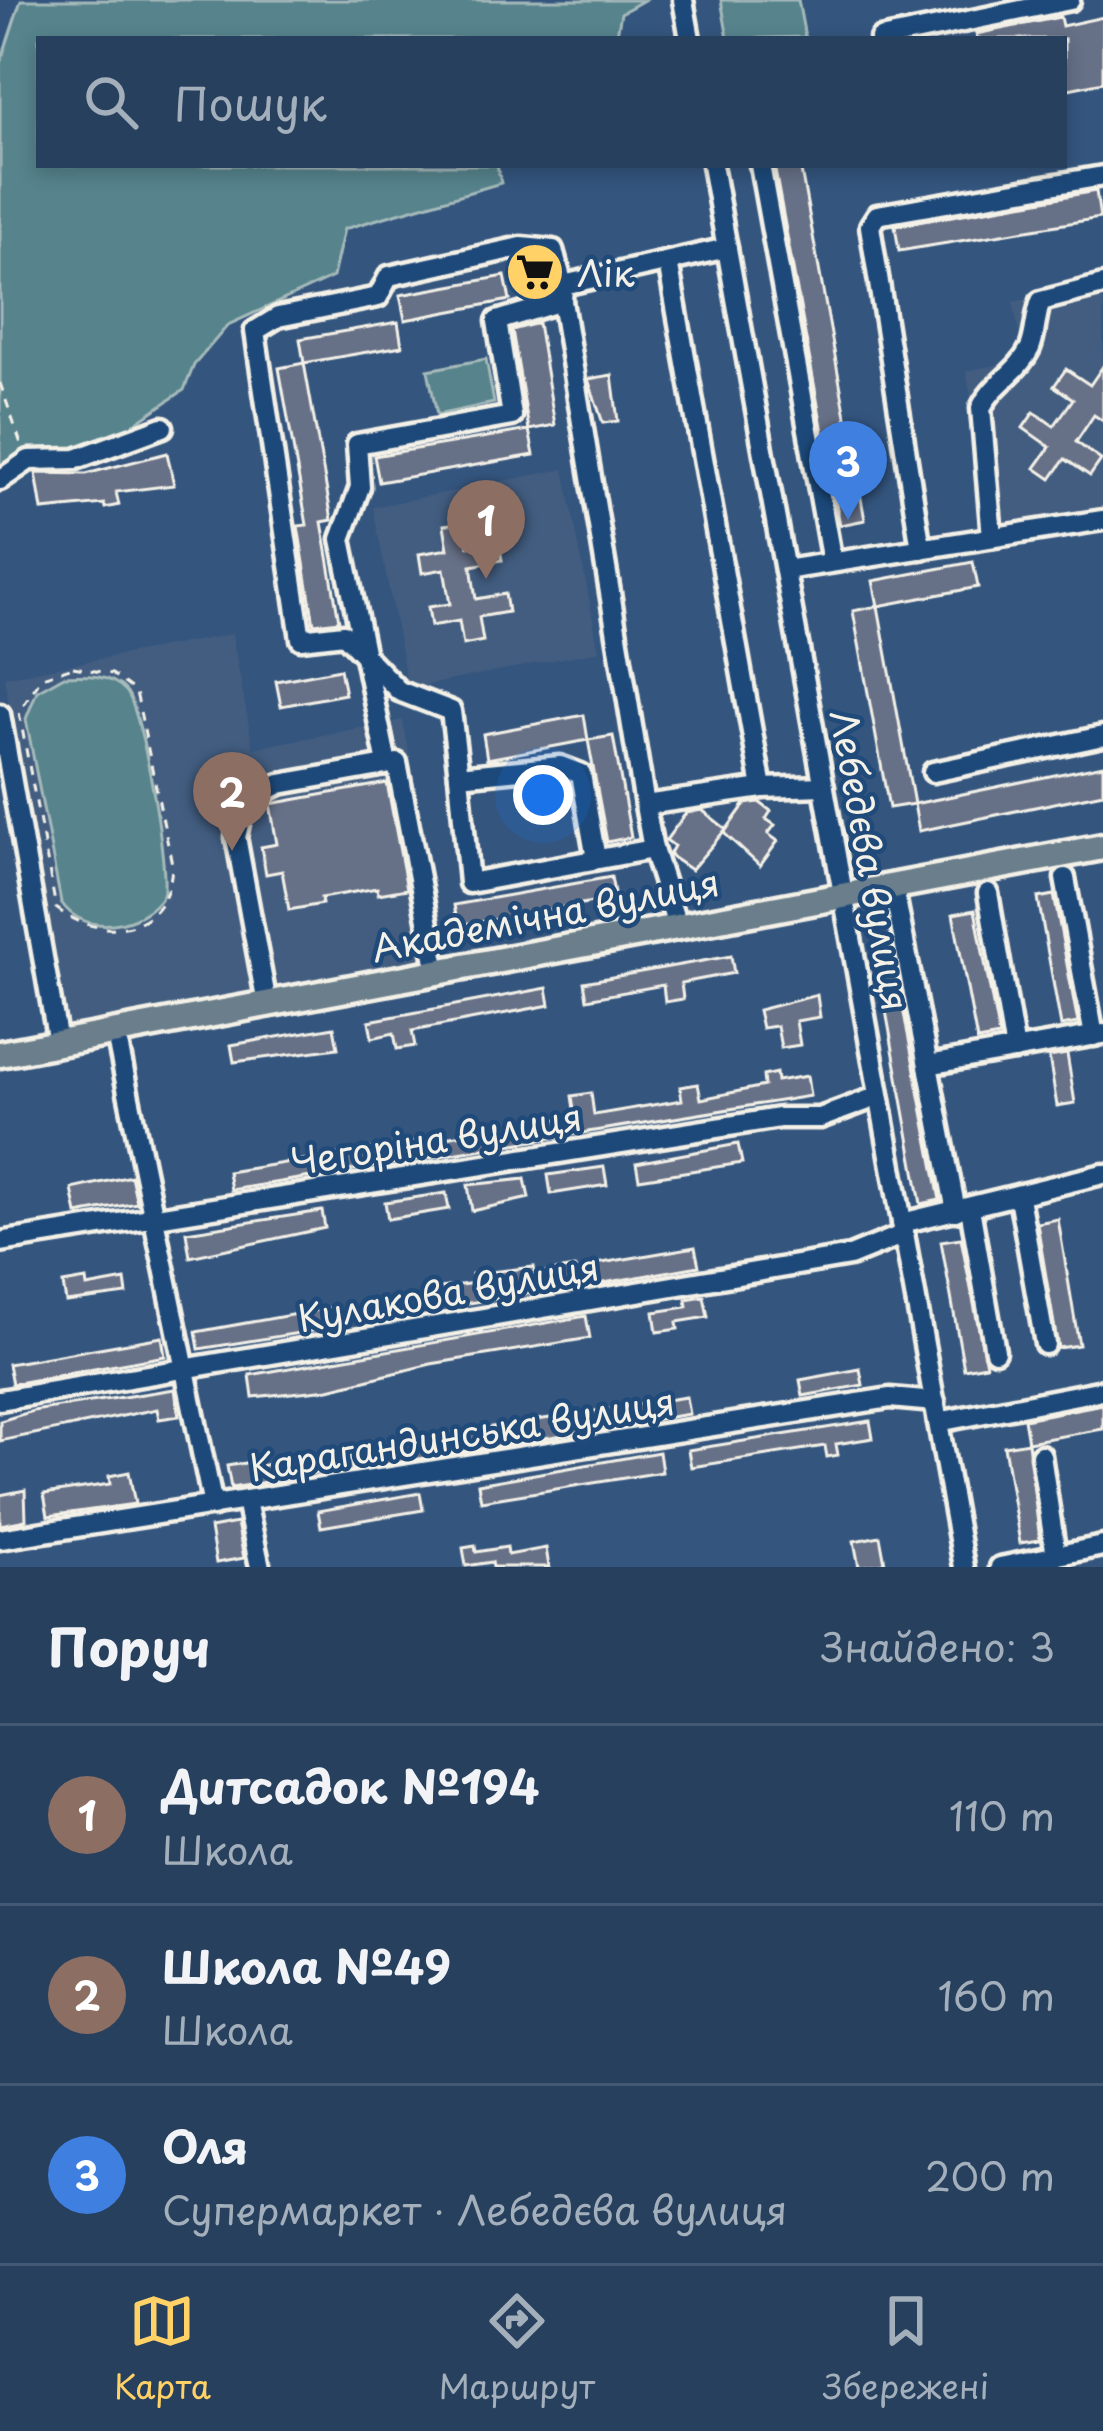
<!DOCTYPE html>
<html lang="uk">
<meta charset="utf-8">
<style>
:root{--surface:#27405e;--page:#2f4764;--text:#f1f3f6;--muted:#a4afbc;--line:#435973;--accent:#ffd166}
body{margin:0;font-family:"Playpen Sans",sans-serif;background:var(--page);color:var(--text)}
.you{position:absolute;left:543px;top:795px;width:42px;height:42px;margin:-30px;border:9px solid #fff;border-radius:50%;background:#1a73e8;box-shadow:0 0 0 18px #1a73e833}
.badge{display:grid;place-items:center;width:78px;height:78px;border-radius:50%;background:var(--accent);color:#fff;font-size:39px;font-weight:700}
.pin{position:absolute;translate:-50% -99px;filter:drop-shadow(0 3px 6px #0008)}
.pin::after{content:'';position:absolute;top:63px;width:42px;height:36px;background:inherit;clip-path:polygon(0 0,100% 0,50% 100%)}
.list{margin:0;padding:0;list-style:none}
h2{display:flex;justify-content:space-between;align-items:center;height:156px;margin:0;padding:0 48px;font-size:51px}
h2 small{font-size:39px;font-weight:400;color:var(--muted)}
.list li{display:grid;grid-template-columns:78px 1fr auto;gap:36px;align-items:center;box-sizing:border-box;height:180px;padding:0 48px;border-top:3px solid var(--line)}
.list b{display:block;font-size:45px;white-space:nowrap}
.list p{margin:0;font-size:39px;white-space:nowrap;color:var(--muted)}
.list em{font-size:39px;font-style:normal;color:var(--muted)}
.icon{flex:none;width:66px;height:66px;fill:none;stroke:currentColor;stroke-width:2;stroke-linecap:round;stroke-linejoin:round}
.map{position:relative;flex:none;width:1103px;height:1567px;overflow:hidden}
.search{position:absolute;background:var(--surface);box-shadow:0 6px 18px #0003;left:36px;right:36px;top:36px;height:132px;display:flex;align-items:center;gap:30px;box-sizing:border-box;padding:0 42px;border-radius:0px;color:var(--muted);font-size:45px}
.sheet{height:696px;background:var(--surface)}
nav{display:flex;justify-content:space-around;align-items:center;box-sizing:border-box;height:168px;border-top:3px solid var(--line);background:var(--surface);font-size:33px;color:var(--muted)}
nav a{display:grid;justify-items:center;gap:6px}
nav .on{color:var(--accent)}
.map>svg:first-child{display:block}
</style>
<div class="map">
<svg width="1103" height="1567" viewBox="0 0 1103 1567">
<rect width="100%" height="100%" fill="#34557e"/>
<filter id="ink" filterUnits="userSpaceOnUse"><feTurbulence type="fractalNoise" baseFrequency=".00833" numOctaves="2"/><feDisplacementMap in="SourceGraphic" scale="24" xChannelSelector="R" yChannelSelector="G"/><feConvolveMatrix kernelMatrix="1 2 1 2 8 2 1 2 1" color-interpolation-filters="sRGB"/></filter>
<g filter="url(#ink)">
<g fill="#435d80">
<path d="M1103 284V513L998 534 966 371 1024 359 1013 302Z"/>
<path d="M564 469 599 651 408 689 373 507Z"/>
<path d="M232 634 253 748 403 720 446 954 69 1025 4 677Z"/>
</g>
<g fill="#56838c" stroke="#a5baba" stroke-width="3">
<path d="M21 0H644L621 13 616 39H39V165H497L501 183 344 229 333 277 228 325 194 365 184 390 131 426 74 453 24 455 0 468V64Z"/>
<path d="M721 0H798L805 37 728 39Z"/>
<path d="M486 359 494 403 437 415 428 370Z"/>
<path d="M64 676C85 675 111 674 126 691 142 709 170 871 163 895 143 927 84 938 61 902L26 719 37 691Z"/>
</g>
<g fill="#666f86" stroke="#f4f1e8" stroke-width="3">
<path d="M1060 17 1062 26 1103 17V82L1064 90V39H977L976 34Z"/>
<path d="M774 165H800L865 520 840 525Z"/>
<path d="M1096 191 1100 218 899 251 895 226Z"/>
<path d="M505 276 510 300 405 320 400 295Z"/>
<path d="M398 322 402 346 304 363 300 339Z"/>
<path d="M538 323 555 425 529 430 512 330Z"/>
<path d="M304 363 332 520 322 522 339 621 314 624 298 526 307 525 279 368Z"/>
<path d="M1103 366V421L1094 415 1076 442 1101 460 1090 476 1065 459 1051 479 1035 468 1050 447 1023 428 1034 412 1054 426 1073 399 1054 386 1066 369 1090 385Z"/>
<path d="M612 375 618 421 603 423 588 379Z"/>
<path d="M529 430 534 455 379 482 374 456Z"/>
<path d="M167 453 174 485 116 492 119 505 105 508 104 504 42 510 36 473 86 474Z"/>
<path d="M464 522 468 546 499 541 502 560 471 566 476 599 505 594 508 612 479 617 483 641 463 645 459 621 431 626 428 607 450 604 444 569 422 573 419 554 448 549 444 525Z"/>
<path d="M973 562 978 587 878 606 873 581Z"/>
<path d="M878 606 914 804 889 808 853 611Z"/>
<path d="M340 669 345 694 281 706 276 681Z"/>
<path d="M584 715 588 740 487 759 483 734Z"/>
<path d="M613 736 631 837 607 842 588 740Z"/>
<path d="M1103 765V793L919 831 914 804Z"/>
<path d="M387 783 407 889 378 894 377 888 321 898 322 904 289 910 282 871 266 874 261 847 277 844 270 804Z"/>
<path d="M759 802 771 811 766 819 775 825 768 834 778 841 760 866 724 833 745 804Z"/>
<path d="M702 810 726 829 691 870 669 855 674 846 666 840 686 813Z"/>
<path d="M611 877 615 898 458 926 454 905Z"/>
<path d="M1054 895 1078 1023 1061 1026 1038 898Z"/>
<path d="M975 910 999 1037 977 1041 953 914Z"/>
<path d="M891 946 940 1200 921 1204 875 950Z"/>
<path d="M731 956 734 973 681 983 683 999 665 1002 663 985 587 999 584 982Z"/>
<path d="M547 988 550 1005 412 1031 415 1046 397 1049 394 1033 372 1038 369 1021Z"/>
<path d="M817 995 820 1017 796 1021 800 1045 781 1048 777 1026 762 1028 758 1010Z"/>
<path d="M334 1027 338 1048 234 1062 231 1045Z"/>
<path d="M1067 1054 1075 1103 1057 1106 1049 1057Z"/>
<path d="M776 1073 777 1081 807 1076 810 1096 231 1190 228 1172 575 1116 572 1096 591 1093 594 1115 682 1100 680 1087 698 1084 701 1099 764 1086 763 1076Z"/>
<path d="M738 1144 742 1163 639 1179 636 1163Z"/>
<path d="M604 1167 607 1185 551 1194 548 1175Z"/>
<path d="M131 1176 137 1203 77 1214 72 1189Z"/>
<path d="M525 1179 529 1198 472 1211 468 1185Z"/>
<path d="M446 1193 449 1209 388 1219 385 1202Z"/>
<path d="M322 1211 325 1228 190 1257 186 1232Z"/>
<path d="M1058 1219 1079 1345 1058 1348 1037 1223Z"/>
<path d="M961 1238 986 1365 964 1369 941 1241Z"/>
<path d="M695 1247 699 1266 598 1284 596 1264Z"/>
<path d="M534 1267 535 1274 575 1268 577 1286 437 1308 434 1289 474 1283 472 1274Z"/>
<path d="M86 1280 87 1287 125 1280 127 1294 66 1302 63 1284Z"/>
<path d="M704 1296 708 1317 677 1322 678 1329 657 1332 654 1312 687 1307 686 1299Z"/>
<path d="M335 1307 337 1327 199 1349 196 1332Z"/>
<path d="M586 1316 590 1338 431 1364 329 1389 253 1397 250 1375Z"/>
<path d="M162 1337 165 1356 12 1384 8 1364Z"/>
<path d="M860 1369 863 1385 803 1396 800 1380Z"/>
<path d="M175 1389 179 1416 159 1419 157 1409 0 1441V1421L33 1411Z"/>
<path d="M686 1397 689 1414 352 1470 349 1449Z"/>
<path d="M1103 1404V1429L1028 1442 1024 1419Z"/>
<path d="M870 1421 873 1438 836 1444 838 1455 827 1457 825 1446 691 1467 688 1450Z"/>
<path d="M1028 1442 1040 1540 1020 1543 1004 1446Z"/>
<path d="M659 1452 662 1472 481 1501 478 1484Z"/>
<path d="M326 1455 329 1471 231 1488 227 1466 251 1462 252 1467Z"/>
<path d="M129 1472 135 1504 48 1516 44 1494 110 1484 109 1476Z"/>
<path d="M25 1490 26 1520 0 1525V1495Z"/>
<path d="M420 1493 423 1510 321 1527 318 1511Z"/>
<path d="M237 1523 244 1558 216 1563 210 1528Z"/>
<path d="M880 1536 885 1563 859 1567 854 1541Z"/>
<path d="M475 1546 476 1552 507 1547 508 1555 546 1548 549 1567H493L492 1562 466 1566 463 1548Z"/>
</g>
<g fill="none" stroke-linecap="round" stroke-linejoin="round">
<defs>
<g id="minor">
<path d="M683 0 690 39"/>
<path d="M880 39 1070 0"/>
<path d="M712 165 964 1567"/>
<path d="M760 165 832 562"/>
<path d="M668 262 762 788"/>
<path d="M562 301 645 805"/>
<path d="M0 480 29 460 76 459 163 427"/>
<path d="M992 537 981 408C992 384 1018 373 1030 348 1036 334 1035 316 1041 301L1103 285"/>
<path d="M921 549 870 226 877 215 1103 176"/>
<path d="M785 570 1103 520"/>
<path d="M0 714 58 1042"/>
<path d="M387 764 341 539 360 487 357 444 512 416 497 321 562 301 563 285 727 248"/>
<path d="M933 772 1103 736"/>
<path d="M459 776 451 711 399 691 344 634 301 639 255 331 278 317 378 297 389 276 521 247 553 250 563 285"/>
<path d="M653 849 645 805 762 788 824 786"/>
<path d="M596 859 581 774 560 766 459 776 469 883 653 849 677 926"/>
<path d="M1065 878 1094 1036"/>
<path d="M893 884 956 1211"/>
<path d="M988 893 1015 1050"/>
<path d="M267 1004 236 837 241 815 256 796 280 784 397 763 437 972"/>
<path d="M116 1034 213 1506"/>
<path d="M928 1065 1103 1034"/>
<path d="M1019 1197 1045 1344"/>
<path d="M970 1208 995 1351"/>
<path d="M902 1223 1103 1174"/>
<path d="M0 1242 779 1118H820L879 1096"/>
<path d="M0 1400 850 1256 904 1234"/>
<path d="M938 1422 1103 1390"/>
<path d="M1041 1455 1056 1556"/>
<path d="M246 1501 260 1567"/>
<path d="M0 1539 890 1398 935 1402"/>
<path d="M1000 1567 1103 1546"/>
</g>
<path id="major" d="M0 1054 1103 847"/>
</defs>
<use href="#minor" stroke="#f4f1e8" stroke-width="27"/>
<use href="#major" stroke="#f4f1e8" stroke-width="33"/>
<g stroke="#f4f1e8" stroke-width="3" stroke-dasharray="9 9" stroke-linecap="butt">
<path d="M0 383 21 444"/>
<path d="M73 667 112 674 136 692 172 864C170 932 105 945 56 908L19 712 42 677Z"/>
</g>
<use href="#minor" stroke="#1f4a7a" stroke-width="18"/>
<use href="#major" stroke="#6b7e8b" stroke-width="24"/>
</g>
</g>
<defs>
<symbol id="supermarket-disc" viewBox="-11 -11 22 22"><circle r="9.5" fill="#ffd166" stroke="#1f4a7a"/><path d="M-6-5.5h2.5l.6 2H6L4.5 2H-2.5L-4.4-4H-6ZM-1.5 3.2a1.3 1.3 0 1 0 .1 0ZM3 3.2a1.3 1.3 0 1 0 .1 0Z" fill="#111"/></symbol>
</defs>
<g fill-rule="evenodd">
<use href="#supermarket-disc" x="502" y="239" width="66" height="66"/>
</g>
<g text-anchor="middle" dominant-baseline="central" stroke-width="9" stroke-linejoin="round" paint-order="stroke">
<g font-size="36" fill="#f4f1e8" stroke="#1f4a7a" text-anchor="start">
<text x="577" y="272">Лік</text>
</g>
<g font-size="36" fill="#f4f1e8" stroke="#1f4a7a">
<text transform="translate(871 860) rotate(80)">Лебедєва вулиця</text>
<text transform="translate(545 914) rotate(-11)">Академічна вулиця</text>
<text transform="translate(436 1138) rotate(-9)">Чегоріна вулиця</text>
<text transform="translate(448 1291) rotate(-10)">Кулакова вулиця</text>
<text transform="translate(462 1433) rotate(-9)">Карагандинська вулиця</text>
</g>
</g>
</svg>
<div class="you"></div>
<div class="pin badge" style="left:486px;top:579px;background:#8d6e63">1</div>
<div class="pin badge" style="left:232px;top:851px;background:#8d6e63">2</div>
<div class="pin badge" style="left:848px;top:520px;background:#3f7fe0">3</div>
<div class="search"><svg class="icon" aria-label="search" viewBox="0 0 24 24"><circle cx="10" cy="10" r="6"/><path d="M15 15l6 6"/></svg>Пошук</div>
</div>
<section class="sheet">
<h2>Поруч<small>Знайдено: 3</small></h2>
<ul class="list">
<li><span class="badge" style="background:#8d6e63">1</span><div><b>Дитсадок №194</b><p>Школа</p></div><em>110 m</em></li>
<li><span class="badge" style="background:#8d6e63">2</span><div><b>Школа №49</b><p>Школа</p></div><em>160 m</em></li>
<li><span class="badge" style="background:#3f7fe0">3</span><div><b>Оля</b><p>Супермаркет · Лебедєва вулиця</p></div><em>200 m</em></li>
</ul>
</section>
<nav>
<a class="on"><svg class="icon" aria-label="map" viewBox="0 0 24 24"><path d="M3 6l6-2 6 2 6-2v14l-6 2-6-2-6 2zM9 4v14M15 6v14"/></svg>Карта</a>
<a><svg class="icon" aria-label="directions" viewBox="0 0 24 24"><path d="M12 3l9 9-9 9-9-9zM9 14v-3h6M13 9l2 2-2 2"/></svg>Маршрут</a>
<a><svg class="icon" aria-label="saved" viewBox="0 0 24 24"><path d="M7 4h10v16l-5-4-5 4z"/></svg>Збережені</a>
</nav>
